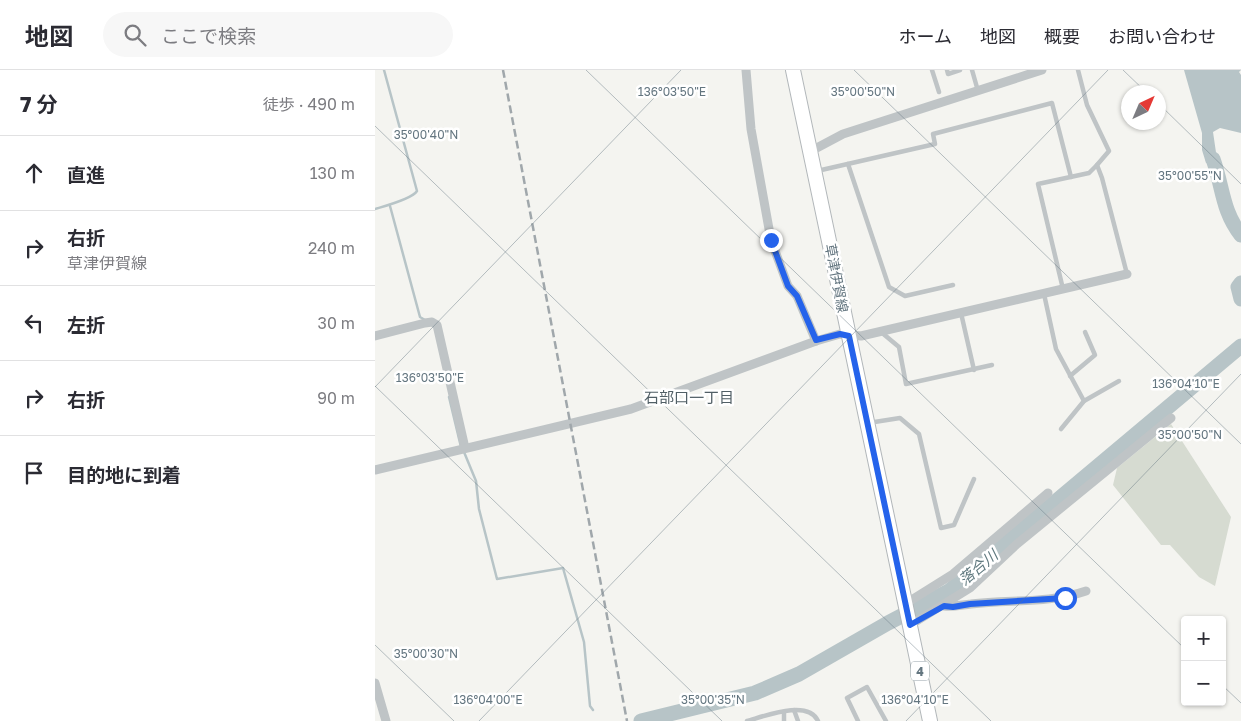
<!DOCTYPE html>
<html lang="ja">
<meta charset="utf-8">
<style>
:root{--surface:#fff;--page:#f7f7f7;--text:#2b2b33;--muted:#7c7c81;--line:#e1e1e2}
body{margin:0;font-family:"Golos Text","Noto Sans JP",sans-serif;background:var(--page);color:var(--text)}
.controls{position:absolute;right:15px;bottom:15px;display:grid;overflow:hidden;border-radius:5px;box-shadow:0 1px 4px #0004}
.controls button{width:45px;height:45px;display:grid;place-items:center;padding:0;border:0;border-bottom:1px solid var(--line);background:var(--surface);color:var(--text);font:25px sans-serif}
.compass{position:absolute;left:746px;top:15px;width:45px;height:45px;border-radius:50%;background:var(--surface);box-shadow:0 1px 4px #0004;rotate:44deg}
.stop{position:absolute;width:15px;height:15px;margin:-11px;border:4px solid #2563eb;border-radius:50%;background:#fff}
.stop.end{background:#2563eb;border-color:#fff;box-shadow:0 1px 5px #0008}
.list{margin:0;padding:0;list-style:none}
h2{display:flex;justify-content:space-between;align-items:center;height:65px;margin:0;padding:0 20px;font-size:21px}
h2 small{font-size:16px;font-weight:400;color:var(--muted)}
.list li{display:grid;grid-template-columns:32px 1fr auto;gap:15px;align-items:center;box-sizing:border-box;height:75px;padding:0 20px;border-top:1px solid var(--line)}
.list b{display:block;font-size:19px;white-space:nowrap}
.list p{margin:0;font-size:16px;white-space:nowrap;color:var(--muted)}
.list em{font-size:16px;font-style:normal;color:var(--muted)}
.icon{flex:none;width:28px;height:28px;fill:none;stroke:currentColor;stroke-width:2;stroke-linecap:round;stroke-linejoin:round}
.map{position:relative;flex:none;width:866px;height:651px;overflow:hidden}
header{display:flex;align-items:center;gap:30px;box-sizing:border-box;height:70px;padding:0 25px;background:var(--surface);border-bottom:1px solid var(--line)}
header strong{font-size:24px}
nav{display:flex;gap:28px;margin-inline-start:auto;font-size:18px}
.search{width:350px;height:45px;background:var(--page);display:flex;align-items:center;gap:12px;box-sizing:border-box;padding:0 18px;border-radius:28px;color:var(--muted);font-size:19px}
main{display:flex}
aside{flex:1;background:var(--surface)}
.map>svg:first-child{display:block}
</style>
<header>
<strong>地図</strong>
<div class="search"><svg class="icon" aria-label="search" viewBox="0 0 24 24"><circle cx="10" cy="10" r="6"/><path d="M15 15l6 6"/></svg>ここで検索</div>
<nav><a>ホーム</a><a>地図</a><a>概要</a><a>お問い合わせ</a></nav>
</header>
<main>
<aside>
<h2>7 分<small>徒歩 · 490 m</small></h2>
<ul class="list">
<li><svg class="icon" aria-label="ahead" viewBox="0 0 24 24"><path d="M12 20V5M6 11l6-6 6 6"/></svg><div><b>直進</b></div><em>130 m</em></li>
<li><svg class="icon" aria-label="right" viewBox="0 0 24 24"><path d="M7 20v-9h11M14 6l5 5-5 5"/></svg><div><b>右折</b><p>草津伊賀線</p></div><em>240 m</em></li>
<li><svg class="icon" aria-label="left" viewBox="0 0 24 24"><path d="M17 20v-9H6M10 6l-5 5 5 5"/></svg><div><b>左折</b></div><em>30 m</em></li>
<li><svg class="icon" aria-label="right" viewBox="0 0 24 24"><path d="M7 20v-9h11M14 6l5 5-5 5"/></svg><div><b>右折</b></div><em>90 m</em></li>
<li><svg class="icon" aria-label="arrive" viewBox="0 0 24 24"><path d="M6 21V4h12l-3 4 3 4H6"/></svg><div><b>目的地に到着</b></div></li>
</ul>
</aside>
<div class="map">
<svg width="866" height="651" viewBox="0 0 866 651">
<rect width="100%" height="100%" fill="#f4f4f0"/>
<path fill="#d6dbd1" d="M796 354 856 447 840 516 824 507 795 475H786L738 415 742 398Z"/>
<path fill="#b7c4c7" d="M809 0H866L864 2 866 5V63L845 58 838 62 843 96 847 108 843 107 836 94 831 93 827 80V63Z"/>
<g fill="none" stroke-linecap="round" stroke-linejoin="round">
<g stroke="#b7c4c7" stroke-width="2.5">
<path d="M15 136 45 247 50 250"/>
<path d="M0 139C10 136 37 129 42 121L9 0"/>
<path d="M74 327 86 377"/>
<path d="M89 382 101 411 104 439 122 509 188 498 209 572 215 636 218 640"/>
</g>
<g stroke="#b7c4c7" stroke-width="15">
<path d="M838 89C848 117 847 141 866 165"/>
<path d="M866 213 863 217 866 229"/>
<path d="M266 651 380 623 424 604 513 553 574 521 866 276"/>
</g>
<defs>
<path id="primary" d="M418 0 555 651"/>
</defs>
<use href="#primary" stroke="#b2b7ba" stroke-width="16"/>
<g stroke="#bfc4c6" stroke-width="4.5">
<path d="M557 0 564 22"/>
<path d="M572 0 573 4 585 0"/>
<path d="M597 0 603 21"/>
<path d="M703 0 712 35 734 81 722 95"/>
<path d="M473 94 514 217 530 226 578 215"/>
<path d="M442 101 560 74 558 64 677 33 696 107"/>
<path d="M688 219 663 114 714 103 722 95 727 108 752 204"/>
<path d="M669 224 681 279 709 331"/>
<path d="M586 243 599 300"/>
<path d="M506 262 524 277 531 314 617 295"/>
<path d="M695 306 720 285 710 262"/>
<path d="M493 353 525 348 544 364 566 458 579 455 599 409"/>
<path d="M686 359 709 331 744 311"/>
<path d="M419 640 423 651"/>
<path d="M372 651C390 646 433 629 443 651"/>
<path d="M409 651V642"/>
<path d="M483 651 472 628 492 617 511 651"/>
</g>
<g stroke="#bfc4c6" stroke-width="9">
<path d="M371 0 376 59 396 170 413 216 422 226 441 271"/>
<path d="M436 81 468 64 667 0"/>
<path d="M0 266 50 253 57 252 62 255 90 378"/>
<path d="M0 400 256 339 441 271 465 264 486 266 752 204"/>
<path d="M530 534 578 504 673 423"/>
<path d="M569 536C579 537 586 535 596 534 635 529 673 534 711 521"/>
<path d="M535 555 595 518 642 474 796 348"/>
<path d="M0 613 11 651"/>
</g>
<use href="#primary" stroke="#fff" stroke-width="14"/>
<path stroke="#a0a7ab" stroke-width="2.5" stroke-dasharray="8 4" stroke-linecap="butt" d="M128 0 252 651"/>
</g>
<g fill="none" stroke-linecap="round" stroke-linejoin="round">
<path stroke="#2563eb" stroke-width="6" d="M396 170 413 216 422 226 441 270 465 264 474 266 535 555 569 536 578 537 595 534 690 528"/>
</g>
<path fill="none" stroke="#647680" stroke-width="1" stroke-opacity="0.45" d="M211 0 810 579M479 0 866 374M748 0 771 22M784 34 866 114M0 56 616 651M0 316 347 651M0 317 306 0M0 575 79 651M847 615 866 633M104 651 733 0M531 651 866 304"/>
<g text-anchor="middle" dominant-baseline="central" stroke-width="5" stroke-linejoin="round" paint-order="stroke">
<rect fill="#fff" stroke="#929fa6" stroke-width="1" x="536" y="591.5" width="18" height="19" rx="4"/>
<g font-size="12" font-weight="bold" fill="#647680">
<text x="545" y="601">4</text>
</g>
<g font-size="14" fill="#647680" stroke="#fff">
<text transform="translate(462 208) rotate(79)">草津伊賀線</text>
</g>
<g font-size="15" fill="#515f66" stroke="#fff">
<text x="314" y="327">石部口一丁目</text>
</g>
<g font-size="15" font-style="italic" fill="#5f787e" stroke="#fff">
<text transform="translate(603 497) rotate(-40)">落合川</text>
</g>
</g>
<g font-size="12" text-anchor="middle" fill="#647680" stroke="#fff" stroke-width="5" stroke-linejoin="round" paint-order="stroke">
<text x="488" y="26">35°00'50"N</text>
<text x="297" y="26">136°03'50"E</text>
<text x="51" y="69">35°00'40"N</text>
<text x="815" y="110">35°00'55"N</text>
<text x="55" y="312">136°03'50"E</text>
<text x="811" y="318">136°04'10"E</text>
<text x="815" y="369">35°00'50"N</text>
<text x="51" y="588">35°00'30"N</text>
<text x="113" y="634">136°04'00"E</text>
<text x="540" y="634">136°04'10"E</text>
<text x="338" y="634">35°00'35"N</text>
</g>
</svg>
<div class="controls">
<button>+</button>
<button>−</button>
</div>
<svg class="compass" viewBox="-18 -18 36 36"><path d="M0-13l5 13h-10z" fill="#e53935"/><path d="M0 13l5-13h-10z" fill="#7c7c81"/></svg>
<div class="stop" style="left:690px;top:528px"></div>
<div class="stop end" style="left:396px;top:170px"></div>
</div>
</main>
